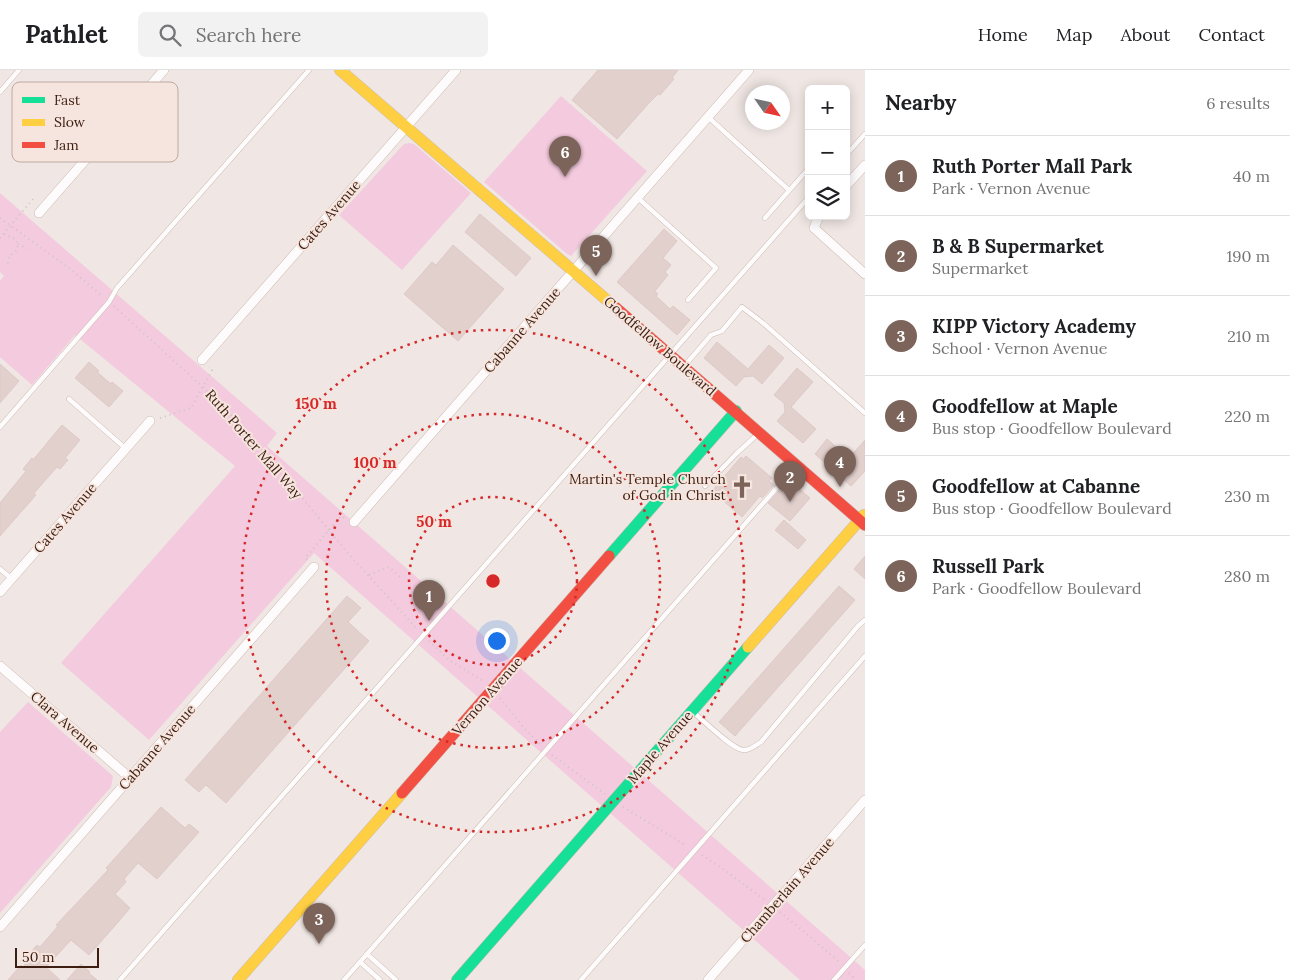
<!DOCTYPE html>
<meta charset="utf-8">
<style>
:root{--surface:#fff;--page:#f2f2f2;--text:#202124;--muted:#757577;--line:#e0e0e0;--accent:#7c645a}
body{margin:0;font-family:Lora,serif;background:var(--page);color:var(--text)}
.controls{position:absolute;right:15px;top:15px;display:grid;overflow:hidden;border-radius:8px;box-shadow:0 2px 12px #0003}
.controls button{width:45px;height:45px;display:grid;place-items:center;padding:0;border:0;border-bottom:1px solid var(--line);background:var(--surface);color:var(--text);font:25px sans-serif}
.compass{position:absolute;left:745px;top:15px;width:45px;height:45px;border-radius:50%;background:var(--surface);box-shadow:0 2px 12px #0003;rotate:124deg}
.scale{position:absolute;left:15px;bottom:12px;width:84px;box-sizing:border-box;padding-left:5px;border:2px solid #3d1e10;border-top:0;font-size:14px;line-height:18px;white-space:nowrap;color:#3d1e10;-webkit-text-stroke:4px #f6e5de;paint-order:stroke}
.you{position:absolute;left:496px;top:570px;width:18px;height:18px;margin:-12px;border:4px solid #fff;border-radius:50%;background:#1a73e8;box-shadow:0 0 0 8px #1a73e833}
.badge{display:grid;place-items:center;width:32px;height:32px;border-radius:50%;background:var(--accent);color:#fff;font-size:16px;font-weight:700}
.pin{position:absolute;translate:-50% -41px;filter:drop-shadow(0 1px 2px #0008)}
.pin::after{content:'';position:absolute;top:26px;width:18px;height:15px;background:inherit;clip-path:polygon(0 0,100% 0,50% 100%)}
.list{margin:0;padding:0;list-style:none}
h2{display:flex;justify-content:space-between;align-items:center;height:65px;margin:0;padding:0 20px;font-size:21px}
h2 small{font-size:16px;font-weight:400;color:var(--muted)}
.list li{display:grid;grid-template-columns:32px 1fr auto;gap:15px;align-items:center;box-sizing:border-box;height:80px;padding:0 20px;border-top:1px solid var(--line)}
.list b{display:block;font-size:19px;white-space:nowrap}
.list p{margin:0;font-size:16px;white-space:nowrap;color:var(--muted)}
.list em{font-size:16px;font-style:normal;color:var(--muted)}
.icon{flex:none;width:28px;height:28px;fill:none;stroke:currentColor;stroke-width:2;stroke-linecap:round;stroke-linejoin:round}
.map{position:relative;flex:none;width:865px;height:910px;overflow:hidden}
header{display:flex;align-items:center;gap:30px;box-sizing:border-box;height:70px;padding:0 25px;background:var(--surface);border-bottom:1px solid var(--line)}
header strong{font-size:24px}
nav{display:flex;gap:28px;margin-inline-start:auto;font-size:18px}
.search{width:350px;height:45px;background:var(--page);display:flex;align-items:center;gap:12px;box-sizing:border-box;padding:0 18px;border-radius:8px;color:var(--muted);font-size:19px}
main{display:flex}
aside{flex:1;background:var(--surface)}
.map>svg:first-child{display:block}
</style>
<header>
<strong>Pathlet</strong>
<div class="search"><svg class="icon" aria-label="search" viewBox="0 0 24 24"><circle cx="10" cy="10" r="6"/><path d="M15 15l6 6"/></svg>Search here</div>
<nav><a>Home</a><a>Map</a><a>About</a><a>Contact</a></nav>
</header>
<main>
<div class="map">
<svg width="865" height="910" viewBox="0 0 865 910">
<rect width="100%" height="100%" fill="#f0e7e4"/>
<g fill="#f4cade">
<path d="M561 26 647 101 571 186 567 184 484 112Z"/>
<path d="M409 73 414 74 471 123 402 200 339 145 404 74Z"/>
<path d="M0 123 277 363 267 376 865 900V910H800L314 483 149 670 61 593 235 396 75 265 32 315 0 287V211L4 206 0 202Z"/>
<path d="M28 632 113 706 111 717 0 843V662Z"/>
</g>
<g fill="#e2d0cd" stroke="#dec9c7">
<path d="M598 0H678L672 8 674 9 660 25 658 24 649 33 617 69 572 30Z"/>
<path d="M480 144 531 188 516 206 465 162Z"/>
<path d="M664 159 677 171 663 188 671 195 665 202 668 205 655 221 658 224 656 226 670 239 673 236 690 250 677 265 617 212Z"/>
<path d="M453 175 504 219 458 271 404 224 432 192 436 195Z"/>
<path d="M717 272 748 299 769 275 784 288 762 314 753 306 744 307 736 316 704 288Z"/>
<path d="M89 292 99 301 97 302 111 314 112 312 123 321 109 337 75 308Z"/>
<path d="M0 294 19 311 0 333Z"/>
<path d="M797 298 813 312 791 337 816 359 803 373 777 351 785 342 784 333 774 325Z"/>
<path d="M62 355 80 370 65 388 68 390 60 399 57 397 34 423 36 425 0 466V433L26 401 23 399 32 388 33 390Z"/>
<path d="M827 369 849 388 865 370V401L851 416 815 384Z"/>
<path d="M746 386 772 408 769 411 774 415 762 428 760 426 742 447 712 421 741 387 743 389Z"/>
<path d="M791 412 810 428 790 451 768 433 780 420 782 422Z"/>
<path d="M784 450 806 470 798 479 775 460Z"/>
<path d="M865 486V509L854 499Z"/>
<path d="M839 516 855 530 735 666 719 652Z"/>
<path d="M347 526 361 538 348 552 369 571 226 733 206 715 199 722 185 710Z"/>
<path d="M161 737 185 758 189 754 199 762 157 809 138 793 124 809 126 812 115 824 130 838 113 858 89 885 71 870 46 897 60 910H8L21 895 23 897 34 883 32 881 37 875 40 877 53 862 58 856 56 855 108 800 106 798Z"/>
<path d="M81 894 90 902 89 903 97 910H67Z"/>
</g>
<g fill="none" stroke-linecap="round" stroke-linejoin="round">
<defs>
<g id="lane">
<path d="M0 22 19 0"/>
<path d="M708 47 789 120"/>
<path d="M846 85 865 64"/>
<path d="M638 128 716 198 688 230"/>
<path d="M765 148 809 98"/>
<path d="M686 294 711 265 722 261 742 237 763 253 865 343"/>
<path d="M69 329 125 378"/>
<path d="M0 357 109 232 117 218 309 0"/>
<path d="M705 416 737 383 759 363"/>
<path d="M0 499 12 509"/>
<path d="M693 642C703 650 732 679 743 680 749 681 756 675 761 672L858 556 865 550"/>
<path d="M360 892 380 910"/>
<path d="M120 910 809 127"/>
<path d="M344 910 367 884"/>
<path d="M396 910 367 884 795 397"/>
<path d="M581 910 865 586"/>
<path d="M834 910 865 875"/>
</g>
<g id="street">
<path d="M846 116 865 95"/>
<path d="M39 143 164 0"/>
<path d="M819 146 814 158 865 204"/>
<path d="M202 290 456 0"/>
<path d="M354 452 749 0"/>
<path d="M0 522 150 351"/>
<path d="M0 596 130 708"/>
<path d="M0 857 314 497"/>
<path d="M708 910 865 730"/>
</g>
<g id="fast">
<path d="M609 486 736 341"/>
<path d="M457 910 748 577"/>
</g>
<g id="slow">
<path d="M340 0 616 238"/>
<path d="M748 577 864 445"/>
<path d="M238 910 402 723"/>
</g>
<g id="jam">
<path d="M616 238 865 455"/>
<path d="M402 723 609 486"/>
</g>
</defs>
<use href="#lane" stroke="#cdbab2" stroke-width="5.5"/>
<use href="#street" stroke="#cdbab2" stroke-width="10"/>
<use href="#fast" stroke="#cdbab2" stroke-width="12"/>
<use href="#slow" stroke="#cdbab2" stroke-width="12"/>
<use href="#jam" stroke="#cdbab2" stroke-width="12"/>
<g stroke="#cdc5c2" stroke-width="2" stroke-dasharray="1 4" stroke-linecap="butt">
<path d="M0 148 69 198 103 227"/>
<path d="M4 164 15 169 18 174 17 180 9 187 8 193 11 196"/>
<path d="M0 168 33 129"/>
<path d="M18 174 27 179"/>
<path d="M114 236 220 333 290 413 346 481 418 560"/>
<path d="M160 348 191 338 212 300 209 297"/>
<path d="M307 489 305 488 341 446 345 448"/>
<path d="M369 505 389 497 400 507"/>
<path d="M429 571 448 589 483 611"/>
<path d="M500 628 524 658 541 675"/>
<path d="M552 685 605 724"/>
<path d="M623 737 687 776"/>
<path d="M702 785 723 799 765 830"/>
<path d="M780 842 807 864 839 892"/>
<path d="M849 903 856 910"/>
</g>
<use href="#lane" stroke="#fdfbfb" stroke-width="4.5"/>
<use href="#street" stroke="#fdfbfb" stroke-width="9"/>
<use href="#fast" stroke="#16e098" stroke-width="11"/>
<use href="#slow" stroke="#ffcf43" stroke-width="11"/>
<use href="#jam" stroke="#f24e42" stroke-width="11"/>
</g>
<g fill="none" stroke="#d62828" stroke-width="2.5" stroke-dasharray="2.5 5">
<circle cx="493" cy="511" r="84"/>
<circle cx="493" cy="511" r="167"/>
<circle cx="493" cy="511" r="251"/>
</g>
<defs>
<symbol id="church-bare" viewBox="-9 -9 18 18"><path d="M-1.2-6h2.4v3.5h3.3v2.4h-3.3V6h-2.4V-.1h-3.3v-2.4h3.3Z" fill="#7c645a" stroke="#f6e5de" stroke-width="2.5" paint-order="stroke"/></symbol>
</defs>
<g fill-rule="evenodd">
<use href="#church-bare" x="726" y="401" width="32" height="32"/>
</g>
<g text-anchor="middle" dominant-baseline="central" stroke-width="4" stroke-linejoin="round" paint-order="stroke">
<g font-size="14" fill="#3d1e10" stroke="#f6e5de">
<text transform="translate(329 145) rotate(-49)">Cates Avenue</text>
<text transform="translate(522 260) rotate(-49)">Cabanne Avenue</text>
<text transform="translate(660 276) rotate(41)">Goodfellow Boulevard</text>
<text transform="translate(254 374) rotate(49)">Ruth Porter Mall Way</text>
<text transform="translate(65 448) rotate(-49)">Cates Avenue</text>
<text transform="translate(487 626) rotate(-49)">Vernon Avenue</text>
<text transform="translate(65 652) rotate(41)">Clara Avenue</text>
<text transform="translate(157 677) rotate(-49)">Cabanne Avenue</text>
<text transform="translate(660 677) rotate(-49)">Maple Avenue</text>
<text transform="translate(787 820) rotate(-49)">Chamberlain Avenue</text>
</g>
<g font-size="14" fill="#3d1e10" stroke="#f6e5de" text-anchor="end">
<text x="726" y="409">Martin's Temple Church<tspan x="726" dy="16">of God in Christ</tspan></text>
</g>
</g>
<rect x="12" y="12" width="166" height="80" rx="8" fill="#f6e5de" stroke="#bea9a0" stroke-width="1"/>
<rect x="22" y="27" width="23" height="6" fill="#16e098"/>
<rect x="22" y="49" width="23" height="7" fill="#ffcf43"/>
<rect x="22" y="72" width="23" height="6" fill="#f24e42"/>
<g font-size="14" fill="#3d1e10">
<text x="54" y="35">Fast</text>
<text x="54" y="57">Slow</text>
<text x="54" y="80">Jam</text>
</g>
<circle cx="493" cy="511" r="8" fill="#d62828" stroke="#f6e5de" stroke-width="2.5"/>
<g font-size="15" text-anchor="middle" font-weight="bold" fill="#d62828" stroke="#f6e5de" stroke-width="4" stroke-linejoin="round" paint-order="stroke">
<text x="316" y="339">150 m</text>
<text x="375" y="398">100 m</text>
<text x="434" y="457">50 m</text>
</g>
</svg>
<div class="controls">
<button>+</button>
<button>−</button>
<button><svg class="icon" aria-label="layers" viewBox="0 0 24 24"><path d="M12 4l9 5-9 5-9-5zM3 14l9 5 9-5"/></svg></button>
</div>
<svg class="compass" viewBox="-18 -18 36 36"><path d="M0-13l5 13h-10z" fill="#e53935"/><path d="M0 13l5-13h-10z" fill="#757577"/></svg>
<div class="scale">50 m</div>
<div class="you"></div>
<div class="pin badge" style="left:429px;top:551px">1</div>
<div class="pin badge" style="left:790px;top:432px">2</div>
<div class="pin badge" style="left:319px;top:874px">3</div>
<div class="pin badge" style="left:840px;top:417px">4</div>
<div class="pin badge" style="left:596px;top:206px">5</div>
<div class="pin badge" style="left:565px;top:107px">6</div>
</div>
<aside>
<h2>Nearby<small>6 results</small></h2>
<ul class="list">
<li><span class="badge">1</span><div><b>Ruth Porter Mall Park</b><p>Park · Vernon Avenue</p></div><em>40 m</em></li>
<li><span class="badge">2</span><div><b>B &amp; B Supermarket</b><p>Supermarket</p></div><em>190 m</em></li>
<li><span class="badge">3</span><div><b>KIPP Victory Academy</b><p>School · Vernon Avenue</p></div><em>210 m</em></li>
<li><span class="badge">4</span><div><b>Goodfellow at Maple</b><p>Bus stop · Goodfellow Boulevard</p></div><em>220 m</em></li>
<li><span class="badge">5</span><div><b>Goodfellow at Cabanne</b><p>Bus stop · Goodfellow Boulevard</p></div><em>230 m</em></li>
<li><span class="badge">6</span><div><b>Russell Park</b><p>Park · Goodfellow Boulevard</p></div><em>280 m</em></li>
</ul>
</aside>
</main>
